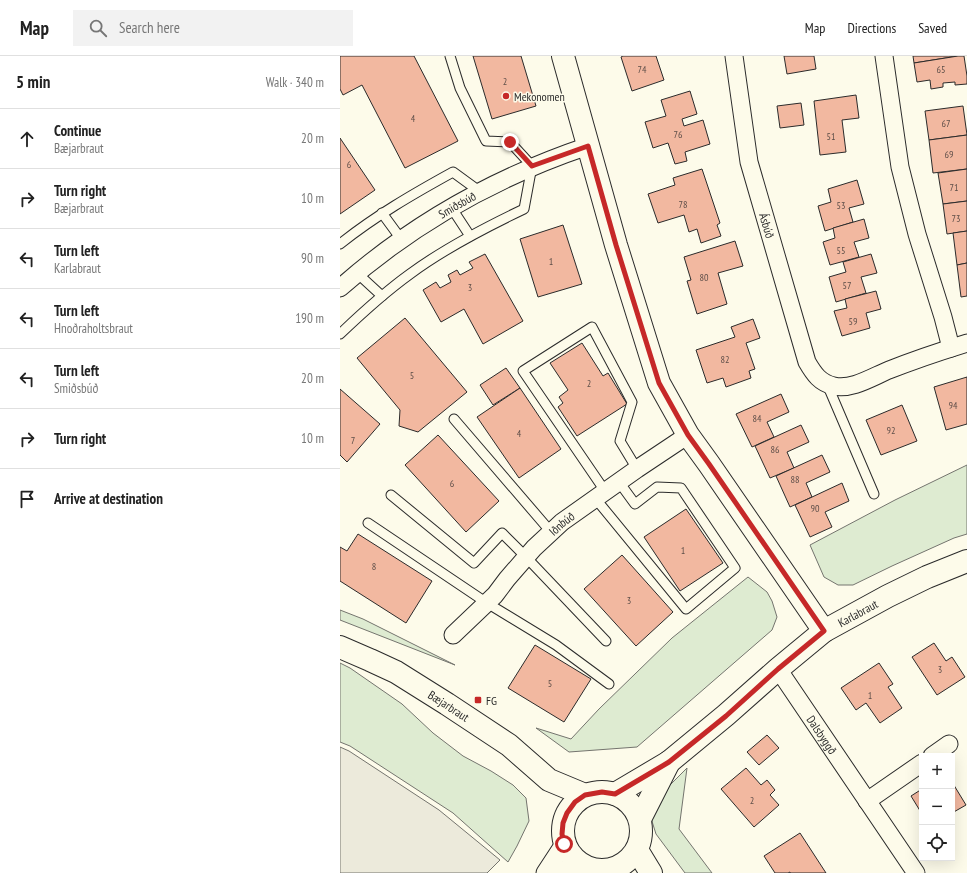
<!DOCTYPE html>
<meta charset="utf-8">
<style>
:root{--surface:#fff;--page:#f2f2f2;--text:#222;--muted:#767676;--line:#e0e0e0}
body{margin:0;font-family:"PT Sans Narrow",sans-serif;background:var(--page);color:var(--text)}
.controls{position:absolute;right:12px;bottom:12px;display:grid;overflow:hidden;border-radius:0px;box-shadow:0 4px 16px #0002}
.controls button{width:36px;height:36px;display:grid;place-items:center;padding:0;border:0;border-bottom:1px solid var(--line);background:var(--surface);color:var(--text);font:20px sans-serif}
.stop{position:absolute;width:12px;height:12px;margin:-9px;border:3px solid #c62828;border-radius:50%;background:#fff}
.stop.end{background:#c62828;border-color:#fff;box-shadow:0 1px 4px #0008}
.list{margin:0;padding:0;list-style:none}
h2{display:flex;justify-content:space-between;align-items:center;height:52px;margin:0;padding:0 16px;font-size:17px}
h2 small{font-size:13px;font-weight:400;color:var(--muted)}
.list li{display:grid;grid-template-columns:26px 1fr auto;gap:12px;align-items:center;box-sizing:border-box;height:60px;padding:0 16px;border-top:1px solid var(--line)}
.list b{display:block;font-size:15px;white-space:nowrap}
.list p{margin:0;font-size:13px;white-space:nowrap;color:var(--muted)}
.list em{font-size:13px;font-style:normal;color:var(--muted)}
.icon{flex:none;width:22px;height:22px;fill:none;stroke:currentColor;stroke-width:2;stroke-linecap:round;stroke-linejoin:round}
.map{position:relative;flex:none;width:627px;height:817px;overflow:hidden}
header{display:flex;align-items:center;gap:24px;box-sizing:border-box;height:56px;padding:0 20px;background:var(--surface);border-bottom:1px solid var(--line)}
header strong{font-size:19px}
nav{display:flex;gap:22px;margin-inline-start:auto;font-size:14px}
.search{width:280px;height:36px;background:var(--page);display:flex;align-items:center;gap:10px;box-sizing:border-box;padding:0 14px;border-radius:0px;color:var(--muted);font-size:15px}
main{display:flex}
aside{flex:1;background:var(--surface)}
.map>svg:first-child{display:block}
</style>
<header>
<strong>Map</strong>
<div class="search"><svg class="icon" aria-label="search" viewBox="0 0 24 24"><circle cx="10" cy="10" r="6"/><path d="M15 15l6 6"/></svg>Search here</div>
<nav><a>Map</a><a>Directions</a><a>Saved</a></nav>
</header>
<main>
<aside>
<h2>5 min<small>Walk · 340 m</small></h2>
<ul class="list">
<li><svg class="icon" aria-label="ahead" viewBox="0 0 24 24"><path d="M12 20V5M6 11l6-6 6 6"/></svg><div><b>Continue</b><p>Bæjarbraut</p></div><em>20 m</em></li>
<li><svg class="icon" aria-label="right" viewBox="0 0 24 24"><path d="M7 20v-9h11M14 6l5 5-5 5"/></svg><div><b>Turn right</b><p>Bæjarbraut</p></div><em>10 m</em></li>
<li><svg class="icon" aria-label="left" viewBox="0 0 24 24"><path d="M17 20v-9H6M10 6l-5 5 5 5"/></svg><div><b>Turn left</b><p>Karlabraut</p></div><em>90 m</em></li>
<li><svg class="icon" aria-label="left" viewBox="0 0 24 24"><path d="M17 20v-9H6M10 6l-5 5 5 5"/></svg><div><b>Turn left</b><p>Hnoðraholtsbraut</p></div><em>190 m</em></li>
<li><svg class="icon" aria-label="left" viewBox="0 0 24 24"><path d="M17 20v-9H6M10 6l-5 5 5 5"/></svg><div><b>Turn left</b><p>Smiðsbúð</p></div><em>20 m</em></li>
<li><svg class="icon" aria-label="right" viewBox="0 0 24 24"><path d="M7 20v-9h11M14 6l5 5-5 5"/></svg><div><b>Turn right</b></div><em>10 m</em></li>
<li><svg class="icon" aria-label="arrive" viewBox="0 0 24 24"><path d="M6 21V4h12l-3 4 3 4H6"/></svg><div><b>Arrive at destination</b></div></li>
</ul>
</aside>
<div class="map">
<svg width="627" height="817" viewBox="0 0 627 817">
<rect width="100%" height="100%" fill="#fdfbea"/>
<g fill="#deebd1" stroke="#74746e">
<path d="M627 409V478L614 482 552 510 513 529H498L484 521 470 489 555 444Z"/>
<path d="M408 521 427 536 432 545 437 561 432 574 297 691 229 696 196 672 231 683 259 653 332 582Z"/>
<path d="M0 554 23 563 115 609 0 564Z"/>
<path d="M0 607 10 612 62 648 93 677 123 700 151 715 173 729 186 742 189 765 177 790 168 806 113 757 10 690 0 686Z"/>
<path d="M347 712 339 773 372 817H345L316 778 310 759 316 743Z"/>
</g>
<path fill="#eceadb" stroke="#74746e" d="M0 691 9 695 99 754 160 804 147 817H0Z"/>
<g fill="#f2b8a0" stroke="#2b2b2b">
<path d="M0 0H74L118 85 65 112 22 29 3 39 0 33Z"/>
<path d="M133 0H181L196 50 152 63Z"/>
<path d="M283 0H316L324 24 292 35 281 1Z"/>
<path d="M444 0H474L476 13 447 18Z"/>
<path d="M573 0H618L574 7Z"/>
<path d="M618 0H624L627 20V28L615 29V26L603 27V31L591 33 590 24 577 26 574 7Z"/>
<path d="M350 35 357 58 342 63 344 70 363 64 370 88 345 96 347 105 335 108 328 87 313 92 305 66 326 60 321 44Z"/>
<path d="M516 39 519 62 502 64 506 96 480 99 474 45Z"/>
<path d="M461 47 464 69 440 72 437 50Z"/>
<path d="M623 50 627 79 589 84 585 55Z"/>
<path d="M627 79V113L593 117 589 84Z"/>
<path d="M0 82 35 134 0 158Z"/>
<path d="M362 113 380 167 377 169 381 180 361 187 357 173 349 176 344 159 318 167 308 138 335 129 333 122Z"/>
<path d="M627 113V145L603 148 598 117Z"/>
<path d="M517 124 524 148 509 152 513 166 485 175 478 150 491 146 488 133Z"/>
<path d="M627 145V175L607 178 603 148Z"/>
<path d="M524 163 529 182 514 186 519 201 490 209 483 186 495 182 493 172Z"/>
<path d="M223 169 242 228 198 241 180 183Z"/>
<path d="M627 175V207L617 209 613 177Z"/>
<path d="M395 185 403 210 378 217 387 248 357 258 347 225 351 224 344 201Z"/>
<path d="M145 198 183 265 143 288 124 253 101 266 83 234 96 226 100 232 111 226 108 219 117 214 120 219 133 212 129 206Z"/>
<path d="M531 198 537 217 521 221 526 237 496 246 489 221 506 216 503 206Z"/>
<path d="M627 207V240L621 241 617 209Z"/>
<path d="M536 235 541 253 526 257 530 272 502 280 494 255 507 252 505 243Z"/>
<path d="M65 262 127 336 78 376 59 370 60 354 17 302Z"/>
<path d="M413 263 420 282 406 287 415 313 409 315 411 322 386 331 383 322 367 327 356 294 395 281 391 271Z"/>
<path d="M242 287 263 320 268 317 287 348 237 380 218 351 223 347 219 341 228 334 210 307Z"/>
<path d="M166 312 180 332 153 349 140 329Z"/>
<path d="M627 321V368L606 374 594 331Z"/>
<path d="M180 332 221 393 179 422 137 361Z"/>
<path d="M0 333 40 368 7 406 0 399Z"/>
<path d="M441 338 449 356 427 366 434 381 412 391 396 358Z"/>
<path d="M562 349 577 385 541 399 526 364Z"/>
<path d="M461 369 469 386 447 396 454 412 430 422 415 390Z"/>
<path d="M98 379 159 445 126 476 65 409Z"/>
<path d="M482 399 490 416 466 427 472 441 450 451 436 420Z"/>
<path d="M502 427 509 445 485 456 492 471 470 481 455 449Z"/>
<path d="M346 453 383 507 340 535 304 481Z"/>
<path d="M18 478 92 525 66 567 0 525V491L7 495Z"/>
<path d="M282 499 333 556 296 590 244 533Z"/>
<path d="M594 587 606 605 612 601 625 621 597 639 572 601Z"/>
<path d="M195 589 251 623 224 666 168 632Z"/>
<path d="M539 607 553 628 548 631 562 652 540 667 526 647 516 654 501 632Z"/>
<path d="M427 679 439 692 419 709 407 696Z"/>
<path d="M406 712 421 729 427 724 435 734 430 739 439 749 414 771 381 733Z"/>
<path d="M612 726 626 749 612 757Z"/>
<path d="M582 733V758L571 740Z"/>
<path d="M460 777 486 817H450V816L448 817H435L424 800Z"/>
</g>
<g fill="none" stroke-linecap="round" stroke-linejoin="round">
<defs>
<g id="service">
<path d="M111 151 130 180"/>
<path d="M42 157 61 183"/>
<path d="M0 188C35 160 73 138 113 116L139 135"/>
<path d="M17 217 42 240"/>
<path d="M0 278C22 257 45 236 70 218 105 192 144 172 184 153L192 110 170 86 146 85 120 32 110 0"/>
<path d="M487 328 534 438"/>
<path d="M114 363 211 476"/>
<path d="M265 435 183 315 252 271 292 346 280 385 297 413"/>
<path d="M51 439 134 507 162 477 186 501 266 585"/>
<path d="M255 442 346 553 395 512 341 432 317 431 295 448 279 426"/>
<path d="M28 467 147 547 216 589 269 628"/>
</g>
<g id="minor">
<path id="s1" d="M394 0 409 106 467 306C474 318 480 327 494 330 512 334 532 321 549 314 574 304 601 295 627 287"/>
<path d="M544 0 560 111 577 178 603 261 611 292"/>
<path id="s2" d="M0 232C73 167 156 121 248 90"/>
<path id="s3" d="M113 579 155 539 167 523 194 492 222 466 297 413 348 379"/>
<path id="s4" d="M438 613 576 817"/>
<path d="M592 700 609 688"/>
<path d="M527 745 582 707"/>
<path d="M205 817 224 788"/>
<path d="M215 817 239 808"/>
</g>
<g id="tertiary">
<path d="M223 0 276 189 319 327 348 379 369 408 484 575"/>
<path id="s5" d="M0 591 30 604 56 616 107 648 169 689 209 724 245 739"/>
<circle cx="262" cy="775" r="39"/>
<path id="s6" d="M275 738 329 706 386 659 438 613 484 575 548 540 587 521 627 505"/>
<path d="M300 763 329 706"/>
<path d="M297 794 311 817"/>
</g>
</defs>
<use href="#service" stroke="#2b2b2b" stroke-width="11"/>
<use href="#minor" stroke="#2b2b2b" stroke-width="19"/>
<use href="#tertiary" stroke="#2b2b2b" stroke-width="24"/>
<use href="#service" stroke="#fdfbea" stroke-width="9"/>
<use href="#minor" stroke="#fdfbea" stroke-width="17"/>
<use href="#tertiary" stroke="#fdfbea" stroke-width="22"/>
</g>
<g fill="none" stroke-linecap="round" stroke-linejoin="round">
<path stroke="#c62828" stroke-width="5" d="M170 86 192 110 248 90 276 189 319 327 348 379 369 408 484 575 438 613 386 660 329 706 275 738 262 736 245 739 235 746 227 757 223 767 222 778 224 788"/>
</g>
<g fill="#c62828" stroke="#fdfbea" stroke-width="1.5">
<circle cx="166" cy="40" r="4"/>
<rect x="134" y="640" width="8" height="8" rx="2"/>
</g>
<g text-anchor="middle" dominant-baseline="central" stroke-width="3" stroke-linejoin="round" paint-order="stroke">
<g font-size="10" fill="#5d4e48">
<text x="302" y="13">74</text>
<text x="601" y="13">65</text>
<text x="165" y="25">2</text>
<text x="73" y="62">4</text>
<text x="606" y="67">67</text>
<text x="338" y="78">76</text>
<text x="491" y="80">51</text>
<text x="609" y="98">69</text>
<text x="9" y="108">6</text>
<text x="614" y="131">71</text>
<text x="343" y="148">78</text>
<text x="501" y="149">53</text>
<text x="616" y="162">73</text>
<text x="501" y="194">55</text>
<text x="211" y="205">1</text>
<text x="364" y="221">80</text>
<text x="507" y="229">57</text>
<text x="130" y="231">3</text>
<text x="513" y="265">59</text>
<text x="385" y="303">82</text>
<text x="72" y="319">5</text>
<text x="249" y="327">2</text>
<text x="613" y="349">94</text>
<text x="417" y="362">84</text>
<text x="551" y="374">92</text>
<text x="179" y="377">4</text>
<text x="13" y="384">7</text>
<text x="435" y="393">86</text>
<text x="455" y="423">88</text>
<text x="112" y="427">6</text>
<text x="475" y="452">90</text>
<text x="343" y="494">1</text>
<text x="34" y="510">8</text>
<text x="289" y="544">3</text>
<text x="600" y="613">3</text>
<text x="210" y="627">5</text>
<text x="530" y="639">1</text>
<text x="412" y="744">2</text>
</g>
<g font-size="12" fill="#2b2b2b" stroke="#fdfbea" text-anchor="start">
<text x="174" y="40">Mekonomen</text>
<text x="146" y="644">FG</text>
</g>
<g font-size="12" fill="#2b2b2b" stroke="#fdfbea">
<text stroke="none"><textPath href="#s2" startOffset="144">Smiðsbúð</textPath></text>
<text stroke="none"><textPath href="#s1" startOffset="173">Ásbúð</textPath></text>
<text stroke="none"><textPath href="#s3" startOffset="156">Iðnbúð</textPath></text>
<text stroke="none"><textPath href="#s6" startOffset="304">Karlabraut</textPath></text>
<text stroke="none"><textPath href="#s5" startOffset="124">Bæjarbraut</textPath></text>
<text stroke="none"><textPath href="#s4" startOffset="79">Dalsbyggð</textPath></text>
</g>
</g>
</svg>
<div class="controls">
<button>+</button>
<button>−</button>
<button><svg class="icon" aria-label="locate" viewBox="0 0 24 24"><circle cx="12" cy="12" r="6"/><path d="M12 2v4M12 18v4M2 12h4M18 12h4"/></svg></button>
</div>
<div class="stop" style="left:224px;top:788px"></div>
<div class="stop end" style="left:170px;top:86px"></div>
</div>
</main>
